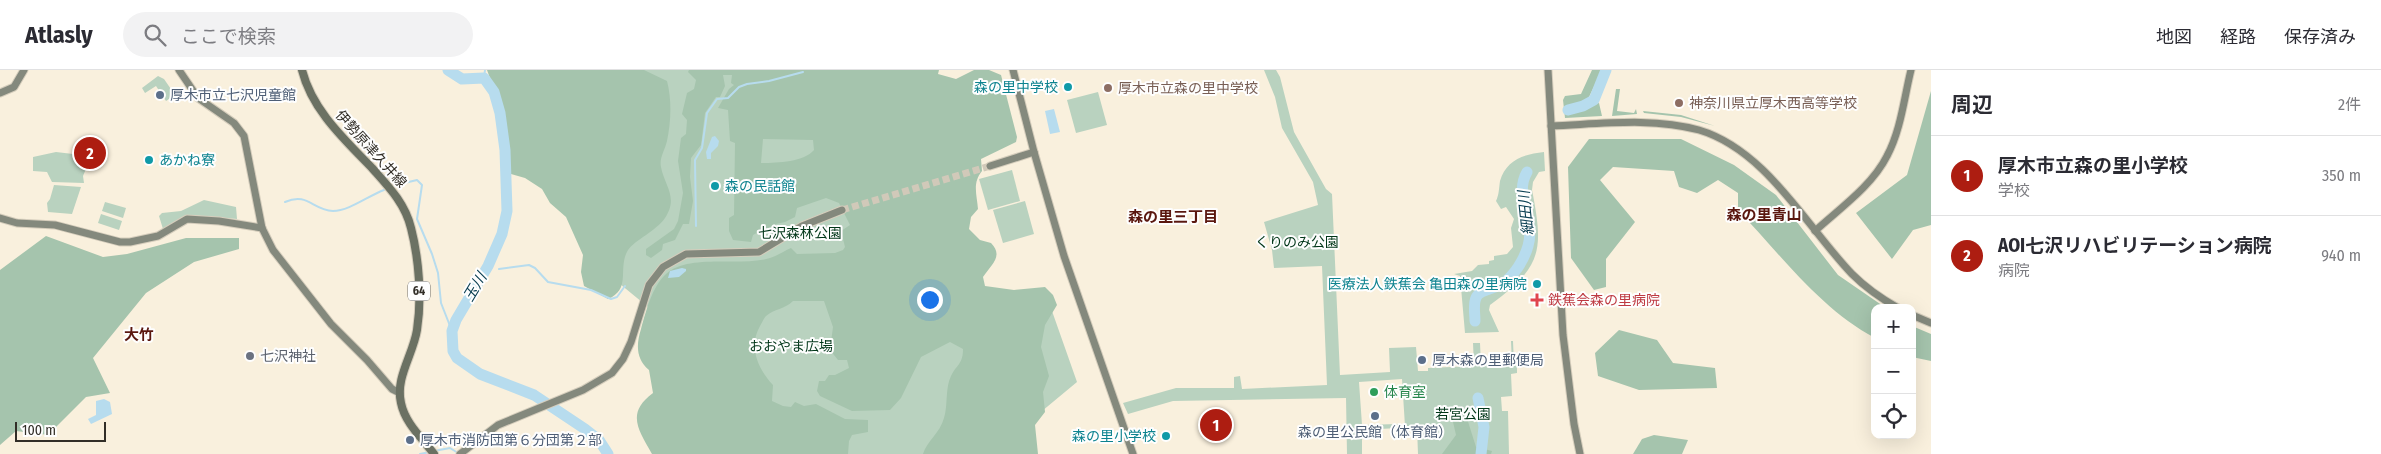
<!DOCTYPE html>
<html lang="ja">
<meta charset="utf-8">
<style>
:root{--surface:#fff;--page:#f2f2f3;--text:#2b2b33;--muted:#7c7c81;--line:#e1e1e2;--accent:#ad1d11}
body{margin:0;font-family:"Fira Sans Condensed","Noto Sans JP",sans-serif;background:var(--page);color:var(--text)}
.controls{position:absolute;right:15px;bottom:15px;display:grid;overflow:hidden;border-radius:10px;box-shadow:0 5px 20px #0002}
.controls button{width:45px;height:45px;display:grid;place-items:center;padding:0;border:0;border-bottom:1px solid var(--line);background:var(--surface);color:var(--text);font:25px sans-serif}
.scale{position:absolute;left:15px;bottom:12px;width:91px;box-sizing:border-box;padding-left:5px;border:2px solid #322e27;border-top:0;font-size:14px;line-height:18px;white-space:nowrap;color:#322e27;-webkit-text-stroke:4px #fefefe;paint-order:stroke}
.you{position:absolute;left:929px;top:229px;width:18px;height:18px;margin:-12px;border:4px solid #fff;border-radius:50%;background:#1a73e8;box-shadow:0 0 0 8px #1a73e833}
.badge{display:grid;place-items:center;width:32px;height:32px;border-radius:50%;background:var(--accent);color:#fff;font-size:16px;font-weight:700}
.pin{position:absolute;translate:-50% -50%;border:2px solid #fff;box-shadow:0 1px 5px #0006}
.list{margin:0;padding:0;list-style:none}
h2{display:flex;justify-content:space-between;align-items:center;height:65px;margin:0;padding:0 20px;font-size:21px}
h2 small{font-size:16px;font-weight:400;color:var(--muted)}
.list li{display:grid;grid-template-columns:32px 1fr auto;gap:15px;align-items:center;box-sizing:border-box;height:80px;padding:0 20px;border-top:1px solid var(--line)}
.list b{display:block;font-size:19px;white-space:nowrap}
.list p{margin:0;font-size:16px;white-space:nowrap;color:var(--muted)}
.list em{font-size:16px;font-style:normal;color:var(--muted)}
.icon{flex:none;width:28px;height:28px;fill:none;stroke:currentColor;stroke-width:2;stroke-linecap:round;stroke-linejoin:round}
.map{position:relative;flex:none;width:1931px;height:384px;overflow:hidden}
header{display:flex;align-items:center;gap:30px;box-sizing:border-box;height:70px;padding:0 25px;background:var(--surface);border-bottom:1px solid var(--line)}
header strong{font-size:24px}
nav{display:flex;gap:28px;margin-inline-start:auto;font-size:18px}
.search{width:350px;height:45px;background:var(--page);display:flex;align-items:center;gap:12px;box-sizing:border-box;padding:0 18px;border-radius:28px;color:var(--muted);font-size:19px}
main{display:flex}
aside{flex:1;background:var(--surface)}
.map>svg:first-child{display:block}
</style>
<header>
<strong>Atlasly</strong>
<div class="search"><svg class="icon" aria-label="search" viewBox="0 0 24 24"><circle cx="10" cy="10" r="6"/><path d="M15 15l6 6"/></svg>ここで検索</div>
<nav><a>地図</a><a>経路</a><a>保存済み</a></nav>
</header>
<main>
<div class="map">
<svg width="1931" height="384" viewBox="0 0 1931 384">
<rect width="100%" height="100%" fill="#f9f0dd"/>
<g fill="#b9d2bf">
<path d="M499 0H931L970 86 963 159 978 219 1046 224 1077 312 1030 351 1031 384H668L659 246 609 205Z"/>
<path d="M1264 0H1276L1280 7 1294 62 1326 119 1332 124 1340 305 1390 302 1389 278 1416 277 1418 301H1428V298L1474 296 1473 273H1480L1481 295 1512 294 1511 271H1513L1514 295H1517V303L1511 304 1512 326 1501 327 1502 341H1508L1509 384H1418L1417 358 1405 356 1402 309 1359 312 1362 355 1398 354V358L1362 360V384H1347L1346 328 1173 331 1128 344 1123 333 1176 318H1234V307L1240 306 1242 319 1327 315 1322 196 1274 198 1272 180 1264 152 1318 135 1313 112 1282 58 1275 27Z"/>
<path d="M158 6 164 9 175 25 166 31 156 16 145 23 142 18Z"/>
<path d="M1098 22 1107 55 1076 63 1067 30Z"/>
<path d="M56 82 73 84 88 94 83 106 84 113 52 112 47 102 33 101V87Z"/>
<path d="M1544 82 1545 101 1539 102 1533 112 1532 120C1544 181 1542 197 1490 235L1489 240 1499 262 1465 263 1460 206 1454 204 1472 201 1478 195 1489 194V191L1494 190V186L1507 184 1513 177 1511 158 1514 149 1506 137 1501 139 1496 131C1499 125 1499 118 1500 111 1506 90 1524 84 1544 82Z"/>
<path d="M1012 100 1020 131 988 140 979 109Z"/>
<path d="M54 115 81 117 72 144 48 142 47 133 50 129Z"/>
<path d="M204 130 236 137 237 149 190 145 182 147 163 159 159 146 162 143 181 141Z"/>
<path d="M1025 131 1034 164 1003 173 993 140Z"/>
<path d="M105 132 126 138 123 148 102 141Z"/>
<path d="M101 144 122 151 119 160 98 153Z"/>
</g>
<g fill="#a5c4ad" fill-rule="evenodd">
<path d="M487 0H644L667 11C672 30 671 52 667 71 665 80 659 88 661 97 664 115 679 127 665 148 656 161 635 170 628 180 617 198 632 219 608 229L584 216 581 202 583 185 566 147 550 133 542 119 525 108 511 104C504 86 506 68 503 49 500 32 493 17 487 0Z"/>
<path d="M689 0H939L938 4 956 9 974 0H989L1001 5 1017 67 1016 72 981 89 982 101C972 113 977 125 978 139L971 147 969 159 980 170 991 173C1004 186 991 195 983 207L985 216 1014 220 1045 217 1053 225 1057 235 1045 255 1041 277 1049 306 1043 322 1045 342 1035 355 1038 384H923C927 371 940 363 944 348 948 335 945 318 951 306 957 294 963 294 963 279L950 272 921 287 901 328 890 340 852 341 820 326 817 321 819 311H825L829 305H835L849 298 847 290H838L830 280 833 257 824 231H793C785 239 774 239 766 246 764 248 762 253 760 256 748 277 758 299 773 315L772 331 783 336 791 337 795 332 804 336 816 334 845 349 868 350V362L852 365 849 371 848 384H652C638 359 626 343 653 323L649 300C636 289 636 275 641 259 646 241 652 217 666 204 688 183 742 197 770 188 777 186 784 181 791 178L797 184 835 183 843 180 845 177 841 161 850 155 839 133 826 128 797 138 795 147 785 152 776 154 774 159 770 161 764 159 753 165 751 172 733 170 729 161V148L734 145 735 73 730 71 728 40 718 38 729 19 734 15 731 13 732 5H723L725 16 720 27H716L705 43 701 75 691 88 690 107 693 131 689 154H683L675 170 663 174 662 180 651 188 646 185V179L674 159 678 151 683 123 678 91 681 68 686 64 687 50 682 44 687 23 694 19 696 10 688 2ZM763 69 813 70 814 80C804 92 777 93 761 93Z"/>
<path d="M1592 0H1602L1589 27 1573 39 1578 42 1593 34 1599 33 1602 46 1565 48 1563 30 1565 26 1581 24Z"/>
<path d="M1616 19H1620L1617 41 1634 43 1636 39 1637 44 1612 46Z"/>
<path d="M1931 21V155L1913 160 1892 189 1856 143 1907 105Z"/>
<path d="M1643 41 1681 45 1715 56 1681 47 1644 43Z"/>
<path d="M1589 69H1681L1734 95 1776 125 1838 205 1886 238H1875V268C1820 239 1780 184 1738 140V123L1718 110 1697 123 1679 117 1674 101 1613 97 1600 110 1635 152 1606 189V217L1594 220 1571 188 1568 97Z"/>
<path d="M46 166 103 187 127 184 186 168H239V179L194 192 146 223 93 288 110 323 86 327 48 365 16 361 0 375V200Z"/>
<path d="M1912 256 1931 264V291L1912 287Z"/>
<path d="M1619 260 1657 270 1673 293 1715 298 1717 318 1639 320 1598 306 1595 283Z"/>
<path d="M1465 342 1476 377 1492 381 1491 384H1442L1456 365 1451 343Z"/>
<path d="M1654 365 1688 370 1682 384H1633L1642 369Z"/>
</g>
<g fill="#b7dcee">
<path d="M1054 39 1060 62 1050 64 1045 41Z"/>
<path d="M715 66 719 71 718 76 711 83V89H707L706 82 712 67Z"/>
<path d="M682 198 686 199V201L679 207 668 208 670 201Z"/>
<path d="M104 329 110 332 112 344 91 354 88 349 96 345V331Z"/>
</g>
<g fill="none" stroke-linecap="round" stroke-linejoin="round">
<g stroke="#b7dcee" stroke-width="2">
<path d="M484 8 485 0"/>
<path d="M396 115 417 110 422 115 417 149 432 184 438 203 441 233 452 261"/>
<path d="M285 132C308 122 312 140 333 141 349 141 368 126 384 120"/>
<path d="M696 156 695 90 702 78 707 43 717 29 728 28 739 17 747 14 769 11 803 2"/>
<path d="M487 197 491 199"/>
<path d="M499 199 529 195 535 198 548 212 591 220 611 229 617 227 625 216"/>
<path d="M434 381 450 378 458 383"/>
<path d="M420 384 430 382"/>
</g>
<g stroke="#b7dcee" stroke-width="11">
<path d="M448 0 462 9 484 8 494 22 500 43 505 80 507 141 502 164 488 196 456 250 452 261 453 281 457 288 480 304 534 325 585 359 599 370 608 384"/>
<path d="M1568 40 1583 36 1594 30 1606 0"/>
<path d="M1475 251C1475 244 1473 234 1476 228 1478 220 1496 218 1502 214 1514 206 1524 190 1528 176 1536 150 1513 126 1527 102"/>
<path d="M1478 328 1484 357 1481 384"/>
</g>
<path stroke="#d1c9b9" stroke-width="7" stroke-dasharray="7 3.5" stroke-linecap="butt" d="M842 140 990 96"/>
<defs>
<g id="secondary">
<path d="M179 0 198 28 234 53 244 66 262 158 273 180 331 254 367 290 392 319 400 323"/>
<path d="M1013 0 1034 82 1064 186 1133 384"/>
<path d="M1548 0 1563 265 1574 354 1580 384"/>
<path d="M0 23 14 17 24 0"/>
<path d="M1551 56C1600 54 1652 47 1699 60 1766 80 1806 156 1852 204 1865 217 1882 229 1898 238"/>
<path d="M990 96 1034 82"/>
<path d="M0 148 17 153 55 155 120 172H130L158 166 187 149 219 151 262 158"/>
<path d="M1815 161C1839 139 1872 116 1887 86 1901 60 1904 28 1911 0"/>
<path d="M1912 245 1931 253"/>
<path d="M460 384 498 355 583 320 612 303 623 289 631 272 649 215 663 197 686 184 759 182 802 156 842 140"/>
</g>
<path id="primary" d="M302 0C312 40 344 69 372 98 388 116 405 133 411 158 419 189 422 228 417 260 413 285 395 308 401 333 405 353 422 368 434 384"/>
</defs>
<use href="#secondary" stroke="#d5cdbc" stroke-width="9"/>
<use href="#primary" stroke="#d5cdbc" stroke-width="10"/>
<use href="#secondary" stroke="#84897d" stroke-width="7"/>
<use href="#primary" stroke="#6b7163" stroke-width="8"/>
</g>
<g fill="#0f9aa8" stroke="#fefefe" stroke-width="2">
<circle cx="1068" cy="17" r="5"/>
<circle cx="149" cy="90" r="5"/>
<circle cx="715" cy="116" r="5"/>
<circle cx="1537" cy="214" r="5"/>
<circle cx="1166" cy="366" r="5"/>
</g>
<g fill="#8d6e63" stroke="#fefefe" stroke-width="2">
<circle cx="1108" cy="18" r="5"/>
<circle cx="1679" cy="33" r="5"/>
</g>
<g fill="#5c6f8a" stroke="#fefefe" stroke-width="2">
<circle cx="160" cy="25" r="5"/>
<circle cx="1422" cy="290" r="5"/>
<circle cx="1375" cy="346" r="5"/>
<circle cx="410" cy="370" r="5"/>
</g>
<path fill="#e0444e" stroke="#fefefe" stroke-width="2" d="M1534.5 222.5h5v5h5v5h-5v5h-5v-5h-5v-5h5z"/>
<circle fill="#6b7280" stroke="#fefefe" stroke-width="2" cx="250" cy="286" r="5"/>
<circle fill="#2e9e5b" stroke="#fefefe" stroke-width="2" cx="1374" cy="322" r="5"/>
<g text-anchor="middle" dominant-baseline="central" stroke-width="4" stroke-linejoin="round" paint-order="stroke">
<rect fill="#fefefe" stroke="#6f6c68" stroke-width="1" x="408" y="211.5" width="22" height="19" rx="4"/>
<g font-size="12" font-weight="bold" fill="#322e27">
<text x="419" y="221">64</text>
</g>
<g font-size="14" fill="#0d838f" stroke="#fefefe" text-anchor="end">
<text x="1058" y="17">森の里中学校</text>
<text x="159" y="90" text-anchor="start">あかね寮</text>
<text x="725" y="116" text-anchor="start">森の民話館</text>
<text x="1527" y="214">医療法人鉄蕉会 亀田森の里病院</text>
<text x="1156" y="366">森の里小学校</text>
</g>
<g font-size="14" fill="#785e54" stroke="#fefefe" text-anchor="start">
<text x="1118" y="18">厚木市立森の里中学校</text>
<text x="1689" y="33">神奈川県立厚木西高等学校</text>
</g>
<g font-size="14" fill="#4e5e75" stroke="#fefefe" text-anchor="start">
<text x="170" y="25">厚木市立七沢児童館</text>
<text x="1432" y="290">厚木森の里郵便局</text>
<text x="1375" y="362" text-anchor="middle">森の里公民館（体育館）</text>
<text x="420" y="370">厚木市消防団第６分団第２部</text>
</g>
<g font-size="14" fill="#322e27" stroke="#fefefe">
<text transform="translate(371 79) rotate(48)">伊勢原津久井線</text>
</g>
<g font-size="14" fill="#003618" stroke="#fefefe">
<text x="800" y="163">七沢森林公園</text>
<text x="1297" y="172">くりのみ公園</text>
<text x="791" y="276">おおやま広場</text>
<text x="1463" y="344">若宮公園</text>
</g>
<g font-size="14" fill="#be3a42" stroke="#fefefe" text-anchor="start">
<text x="1548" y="230">鉄蕉会森の里病院</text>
</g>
<g font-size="14" fill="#5b616d" stroke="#fefefe" text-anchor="start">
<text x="260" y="286">七沢神社</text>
</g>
<g font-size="14" fill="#27864d" stroke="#fefefe" text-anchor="start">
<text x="1384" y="322">体育室</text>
</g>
<g font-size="15" font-style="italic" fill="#0c4053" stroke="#fefefe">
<text transform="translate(1526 143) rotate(-96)">細田川</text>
<text transform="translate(475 217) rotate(-59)">玉川</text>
</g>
<g font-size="15" font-weight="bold" fill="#5a170f" stroke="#fefefe">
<text x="1764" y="145">森の里青山</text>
<text x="1173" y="147">森の里三丁目</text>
<text x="139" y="265">大竹</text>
</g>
</g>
</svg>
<div class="controls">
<button>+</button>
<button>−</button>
<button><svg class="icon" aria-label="locate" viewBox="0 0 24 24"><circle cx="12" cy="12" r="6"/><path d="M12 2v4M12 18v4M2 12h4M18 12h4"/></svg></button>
</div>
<div class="scale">100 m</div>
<div class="you"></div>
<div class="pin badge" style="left:1216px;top:355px">1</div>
<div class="pin badge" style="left:90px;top:83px">2</div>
</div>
<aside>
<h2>周辺<small>2件</small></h2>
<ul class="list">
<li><span class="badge">1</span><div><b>厚木市立森の里小学校</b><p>学校</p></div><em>350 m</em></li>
<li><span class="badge">2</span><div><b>AOI七沢リハビリテーション病院</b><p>病院</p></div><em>940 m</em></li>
</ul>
</aside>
</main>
